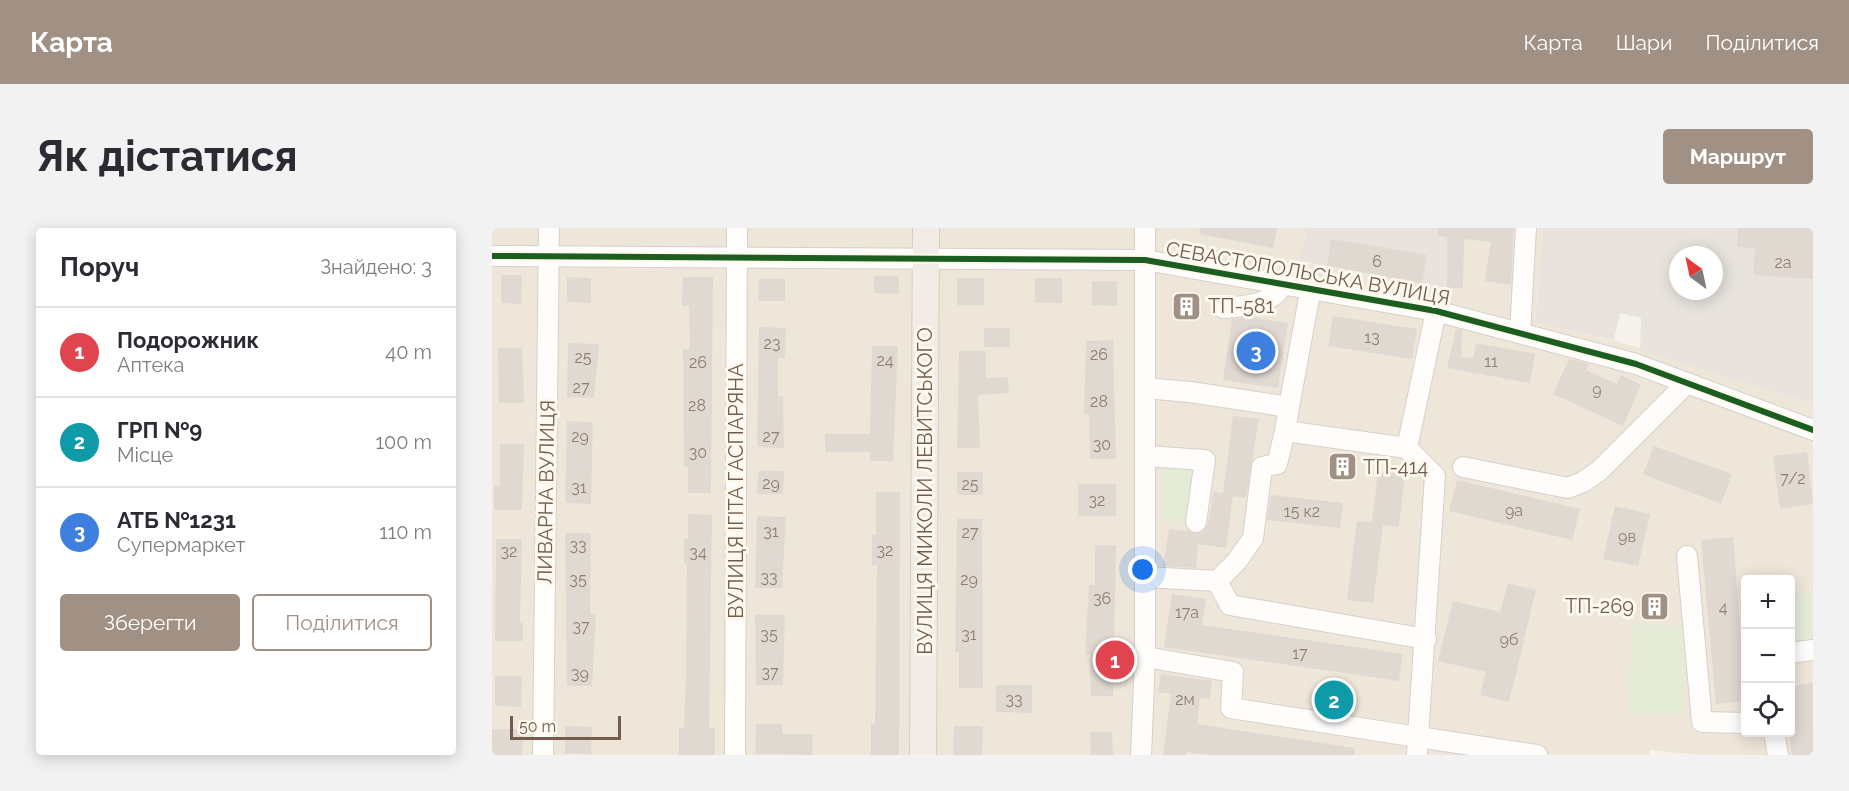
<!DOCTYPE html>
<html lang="uk">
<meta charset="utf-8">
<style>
:root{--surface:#fff;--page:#f2f2f3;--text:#2b2b33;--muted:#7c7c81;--line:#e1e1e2;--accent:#a19185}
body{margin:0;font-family:Raleway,sans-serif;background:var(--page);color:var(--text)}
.controls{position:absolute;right:18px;bottom:18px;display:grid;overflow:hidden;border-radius:6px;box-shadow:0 3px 15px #0003}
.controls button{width:54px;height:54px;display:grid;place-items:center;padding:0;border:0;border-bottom:2px solid var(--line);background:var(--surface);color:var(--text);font:30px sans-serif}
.compass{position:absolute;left:1177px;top:18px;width:54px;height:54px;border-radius:50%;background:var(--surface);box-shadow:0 3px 15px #0003;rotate:327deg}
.scale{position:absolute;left:18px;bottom:15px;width:111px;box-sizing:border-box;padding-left:6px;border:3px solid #725c4e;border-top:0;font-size:16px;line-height:21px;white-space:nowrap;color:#725c4e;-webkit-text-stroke:4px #fdf8ee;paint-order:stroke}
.you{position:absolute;left:651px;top:342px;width:21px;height:21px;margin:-15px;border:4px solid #fff;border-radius:50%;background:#1a73e8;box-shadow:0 0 0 9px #1a73e833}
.badge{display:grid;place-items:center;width:39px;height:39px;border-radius:50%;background:var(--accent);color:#fff;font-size:20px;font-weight:700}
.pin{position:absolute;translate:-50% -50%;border:3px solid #fff;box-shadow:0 2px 6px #0006}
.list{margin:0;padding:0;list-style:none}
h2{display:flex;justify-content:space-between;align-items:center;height:78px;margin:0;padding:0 24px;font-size:26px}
h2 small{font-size:20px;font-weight:400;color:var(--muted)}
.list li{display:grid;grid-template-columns:39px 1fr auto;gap:18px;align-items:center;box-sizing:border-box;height:90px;padding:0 24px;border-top:2px solid var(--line)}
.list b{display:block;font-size:22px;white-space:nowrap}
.list p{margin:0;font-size:20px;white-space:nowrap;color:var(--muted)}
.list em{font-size:20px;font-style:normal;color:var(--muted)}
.actions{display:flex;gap:12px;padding:18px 24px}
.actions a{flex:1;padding:14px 0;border:2px solid var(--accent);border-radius:6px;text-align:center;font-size:21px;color:var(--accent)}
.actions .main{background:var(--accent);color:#fff}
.icon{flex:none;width:33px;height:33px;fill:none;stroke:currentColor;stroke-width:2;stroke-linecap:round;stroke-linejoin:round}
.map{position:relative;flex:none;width:1321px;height:527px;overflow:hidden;border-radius:6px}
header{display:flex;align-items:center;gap:36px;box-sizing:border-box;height:84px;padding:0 30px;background:var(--accent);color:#fff}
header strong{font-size:28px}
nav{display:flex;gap:33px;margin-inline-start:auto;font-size:21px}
.intro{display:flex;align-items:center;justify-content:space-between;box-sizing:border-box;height:144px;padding:0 36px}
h1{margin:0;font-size:42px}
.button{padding:15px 27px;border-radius:6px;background:var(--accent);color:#fff;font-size:21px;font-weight:700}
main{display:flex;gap:36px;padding:0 36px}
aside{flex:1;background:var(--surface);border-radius:6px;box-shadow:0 3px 15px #0003}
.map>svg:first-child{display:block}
</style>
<header>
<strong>Карта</strong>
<nav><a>Карта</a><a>Шари</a><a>Поділитися</a></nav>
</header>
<div class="intro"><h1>Як дістатися</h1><a class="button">Маршрут</a></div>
<main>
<aside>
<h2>Поруч<small>Знайдено: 3</small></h2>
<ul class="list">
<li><span class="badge" style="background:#e0444e">1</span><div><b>Подорожник</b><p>Аптека</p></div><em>40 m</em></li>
<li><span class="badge" style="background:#0f9aa8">2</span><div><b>ГРП №9</b><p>Місце</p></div><em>100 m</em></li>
<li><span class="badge" style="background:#3f7fe0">3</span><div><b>АТБ №1231</b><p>Супермаркет</p></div><em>110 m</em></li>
</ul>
<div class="actions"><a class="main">Зберегти</a><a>Поділитися</a></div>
</aside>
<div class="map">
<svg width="1321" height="527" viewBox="0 0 1321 527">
<rect width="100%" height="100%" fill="#f7f3ec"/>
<path fill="#efe6da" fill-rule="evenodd" d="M0 0H815L807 34 955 60 973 0H1051L1043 95 1125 113 1321 175V527H1208L1158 522 1157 527H0ZM1254 352H1298V505H1254Z"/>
<g fill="#e8e3dd" fill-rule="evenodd">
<path d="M815 0H973L971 60H955L807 33Z"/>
<path d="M1051 0H1321V175L1148 122 1149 90 1128 85 1122 112 1043 95ZM1186 27H1222V63H1186Z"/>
</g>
<g fill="#e4ecd8">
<path d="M670 234 704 239 697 293 670 292Z"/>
<path d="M1321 363V414L1299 417V367Z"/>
<path d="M1141 395 1194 398 1192 486H1135Z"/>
</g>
<g fill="#e0d9d2">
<path d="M708 0H785L781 20 707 6Z"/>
<path d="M946 0H1022L1019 57 993 53 999 14 972 11 971 60H955V9L945 8Z"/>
<path d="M1246 0H1321V51L1261 47 1263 20 1245 19Z"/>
<path d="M839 11 935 27 930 56 835 38Z"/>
<path d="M9 47H30L29 76 9 75Z"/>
<path d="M382 48H407V66L382 65Z"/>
<path d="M75 49 99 50V75L75 74Z"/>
<path d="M191 49H221L219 265H196V239H192L191 121H198L197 78H190Z"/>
<rect x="465" y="50" width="27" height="27"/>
<rect x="543" y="50" width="27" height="25"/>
<path d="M267 51H293V73H266Z"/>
<path d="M600 53H625V78L600 77Z"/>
<path d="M841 88 925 101 920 131 836 118Z"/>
<path d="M757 89 796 95 786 160 731 152 740 91Z"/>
<path d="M267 99 294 100 293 130H286V168L291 169 292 220 265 219Z"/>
<rect x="492" y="100" width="26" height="19"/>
<path d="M964 101 970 102 969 129 981 130 984 115 1043 126 1038 155 955 140Z"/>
<path d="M621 112 624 231H598L597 186H592L594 113Z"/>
<path d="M76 115 107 116 102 170 75 169Z"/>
<path d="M380 118H406L401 233H378V224H333V206H378Z"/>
<path d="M6 120H30L32 175H7Z"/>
<path d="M467 123H494V150L516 149 517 165 486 167 488 220H465Z"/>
<path d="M1077 131 1097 136 1094 142 1125 156 1129 147 1149 157 1131 198 1061 166Z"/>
<path d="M741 188 767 191 754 270 741 268 734 320 706 316 704 340 671 338 677 301 709 305 716 296 721 264 731 265Z"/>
<path d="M75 193 101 194 99 276 73 275Z"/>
<path d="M8 216H32L30 282H2V258H8Z"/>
<path d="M1162 218 1240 246 1229 276 1151 246Z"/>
<path d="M1315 224 1321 276 1288 281 1281 228Z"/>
<path d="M841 231 860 234 859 247 839 245Z"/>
<path d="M266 243H292L291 266H265Z"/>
<path d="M886 243 913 246 907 299 891 297 881 375 855 372 865 293 880 294Z"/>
<rect x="465" y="244" width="26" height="23"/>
<path d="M965 252 1088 281 1080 312 957 283Z"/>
<rect x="586" y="256" width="38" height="32"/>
<path d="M384 264H408L407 527H379V496H383L385 337H380V307H384Z"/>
<path d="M779 267 851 275 848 300 775 292Z"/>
<path d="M1123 278 1158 286 1146 338 1111 331Z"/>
<path d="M196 286 220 287 217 500H223V527H187V500H192L194 449 195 336H192V311H196Z"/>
<path d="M265 288 294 289 290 360H263Z"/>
<path d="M465 291H490L491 460H467V424H463Z"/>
<path d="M73 305H99L98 386H104L100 458H75Z"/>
<path d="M1241 309 1254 473 1224 476 1209 312Z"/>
<path d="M4 311H30L28 395H31V413H3Z"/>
<path d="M603 317H624L621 468H599L598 427H593L597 357H603Z"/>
<path d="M1016 355 1044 362 1017 474 988 467 994 444 946 433 961 373 1008 384Z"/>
<path d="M680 366 714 371 710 397 911 426 907 453 672 419Z"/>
<path d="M1169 368 1170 387 1157 389 1155 369Z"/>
<path d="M263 387H293L291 457H264Z"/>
<path d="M669 446 720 453 718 471 708 470 705 496 863 520V527H717L694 524 693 527H671L679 466 666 464Z"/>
<path d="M3 448H30L29 479 3 478Z"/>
<path d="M1321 455V527H1300L1297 504 1299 458Z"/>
<path d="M504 457H540V485L504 484Z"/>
<path d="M832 464 853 467 852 479 831 476Z"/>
<path d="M264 496H290V506H321L320 527 263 526Z"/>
<path d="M73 498 100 499 99 526 73 525Z"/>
<path d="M462 498H491L490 527H461Z"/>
<path d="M0 501H31L30 527H0Z"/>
<path d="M598 504H620L621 527H599Z"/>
</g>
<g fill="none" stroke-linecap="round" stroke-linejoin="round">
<defs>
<g id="minor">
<path d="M0 28 653 32 944 83 1144 136 1321 202"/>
<path d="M732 80C755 78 779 78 792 55"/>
<path d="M944 83 915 220 943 248 926 509 1045 527"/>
<path d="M1028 105 1034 0"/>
<path d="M653 160 698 164 797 179 793 203"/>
<path d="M797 179 819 59"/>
<path d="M653 228 713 232 704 294"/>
<path d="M971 239 1076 260 1091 254 1107 243 1195 155"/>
<path d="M1195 328 1210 494 1254 495"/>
<path d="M654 349 725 353 738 377 934 411"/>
<path d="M725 353 745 333 761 310 770 239 785 236 793 203 915 220"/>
<path d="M1298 425 1321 422"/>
<path d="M653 429 741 444 739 480 926 509 925 527"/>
<path d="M1282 505 1286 527"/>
<path d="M51 527 57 0"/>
<path d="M243 527 245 0"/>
<path d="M649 527 653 429V0"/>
</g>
<path id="major" d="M431 527 434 0"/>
</defs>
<use href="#minor" stroke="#d6d0ca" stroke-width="22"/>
<use href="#major" stroke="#d5cec7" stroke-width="28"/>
<use href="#minor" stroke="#fefdfc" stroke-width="20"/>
<use href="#major" stroke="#f1ede6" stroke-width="26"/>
<defs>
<path id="cycleway" d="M0 28 653 32 944 83 1144 136 1321 202"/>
</defs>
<use href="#cycleway" stroke="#fdf8ee" stroke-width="10"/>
<use href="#cycleway" stroke="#1b5e20" stroke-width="6"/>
</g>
<defs>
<symbol id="building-square" viewBox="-11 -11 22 22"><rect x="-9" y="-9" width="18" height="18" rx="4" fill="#a19185" stroke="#fdf8ee"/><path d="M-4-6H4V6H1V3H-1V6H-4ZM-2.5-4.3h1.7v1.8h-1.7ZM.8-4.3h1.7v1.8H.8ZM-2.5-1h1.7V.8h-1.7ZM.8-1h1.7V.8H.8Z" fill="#fff"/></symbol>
</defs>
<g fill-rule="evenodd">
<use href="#building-square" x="678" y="62" width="33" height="33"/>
<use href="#building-square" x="834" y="222" width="33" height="33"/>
<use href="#building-square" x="1146" y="362" width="33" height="33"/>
</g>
<g text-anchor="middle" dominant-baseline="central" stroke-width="6" stroke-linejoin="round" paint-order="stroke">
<g font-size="16" fill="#907e72">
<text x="885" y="33">6</text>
<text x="1291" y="34">2а</text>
<text x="880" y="109">13</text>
<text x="280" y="115">23</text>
<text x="607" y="126">26</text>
<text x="91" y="129">25</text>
<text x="393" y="132">24</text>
<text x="999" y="133">11</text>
<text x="206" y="134">26</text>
<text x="89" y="159">27</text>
<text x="1105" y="161">9</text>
<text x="607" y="173">28</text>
<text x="205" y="177">28</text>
<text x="88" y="208">29</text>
<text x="279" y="208">27</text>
<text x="610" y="216">30</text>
<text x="206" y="224">30</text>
<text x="1301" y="250">7/2</text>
<text x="279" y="255">29</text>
<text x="478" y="256">25</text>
<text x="87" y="259">31</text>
<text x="605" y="272">32</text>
<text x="1022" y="282">9а</text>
<text x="810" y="283">15 к2</text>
<text x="279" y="303">31</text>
<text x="478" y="304">27</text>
<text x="1135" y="308">9в</text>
<text x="86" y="317">33</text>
<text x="393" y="322">32</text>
<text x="17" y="323">32</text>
<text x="206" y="324">34</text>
<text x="277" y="349">33</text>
<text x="86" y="351">35</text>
<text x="477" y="351">29</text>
<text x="610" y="370">36</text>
<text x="1231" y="379">4</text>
<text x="695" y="384">17а</text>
<text x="89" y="398">37</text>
<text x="277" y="406">35</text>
<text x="477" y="406">31</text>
<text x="1017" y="411">9б</text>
<text x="808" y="425">17</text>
<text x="278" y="444">37</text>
<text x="88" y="445">39</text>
<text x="522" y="471">33</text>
<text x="693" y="471">2м</text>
</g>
<g font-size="20" fill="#725c4e" stroke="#fdf8ee">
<text transform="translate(816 45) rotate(10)">СЕВАСТОПОЛЬСЬКА ВУЛИЦЯ</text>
<text transform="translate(244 263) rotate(-90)">ВУЛИЦЯ ІГІТА ГАСПАРЯНА</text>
<text transform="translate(433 263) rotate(-90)">ВУЛИЦЯ МИКОЛИ ЛЕВИТСЬКОГО</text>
<text transform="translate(54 264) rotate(-89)">ЛИВАРНА ВУЛИЦЯ</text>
</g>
<g font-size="20" fill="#725c4e" stroke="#fdf8ee" text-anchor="start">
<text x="716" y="78">ТП-581</text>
<text x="871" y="239">ТП-414</text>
<text x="1142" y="378" text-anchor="end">ТП-269</text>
</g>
</g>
</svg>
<div class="controls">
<button>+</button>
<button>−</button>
<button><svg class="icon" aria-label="locate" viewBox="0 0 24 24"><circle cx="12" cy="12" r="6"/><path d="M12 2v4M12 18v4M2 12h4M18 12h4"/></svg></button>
</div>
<svg class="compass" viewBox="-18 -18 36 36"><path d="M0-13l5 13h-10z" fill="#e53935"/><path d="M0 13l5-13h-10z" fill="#7c7c81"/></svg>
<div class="scale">50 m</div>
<div class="you"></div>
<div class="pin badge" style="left:623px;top:432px;background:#e0444e">1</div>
<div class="pin badge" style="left:842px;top:472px;background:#0f9aa8">2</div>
<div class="pin badge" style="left:764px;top:123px;background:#3f7fe0">3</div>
</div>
</main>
